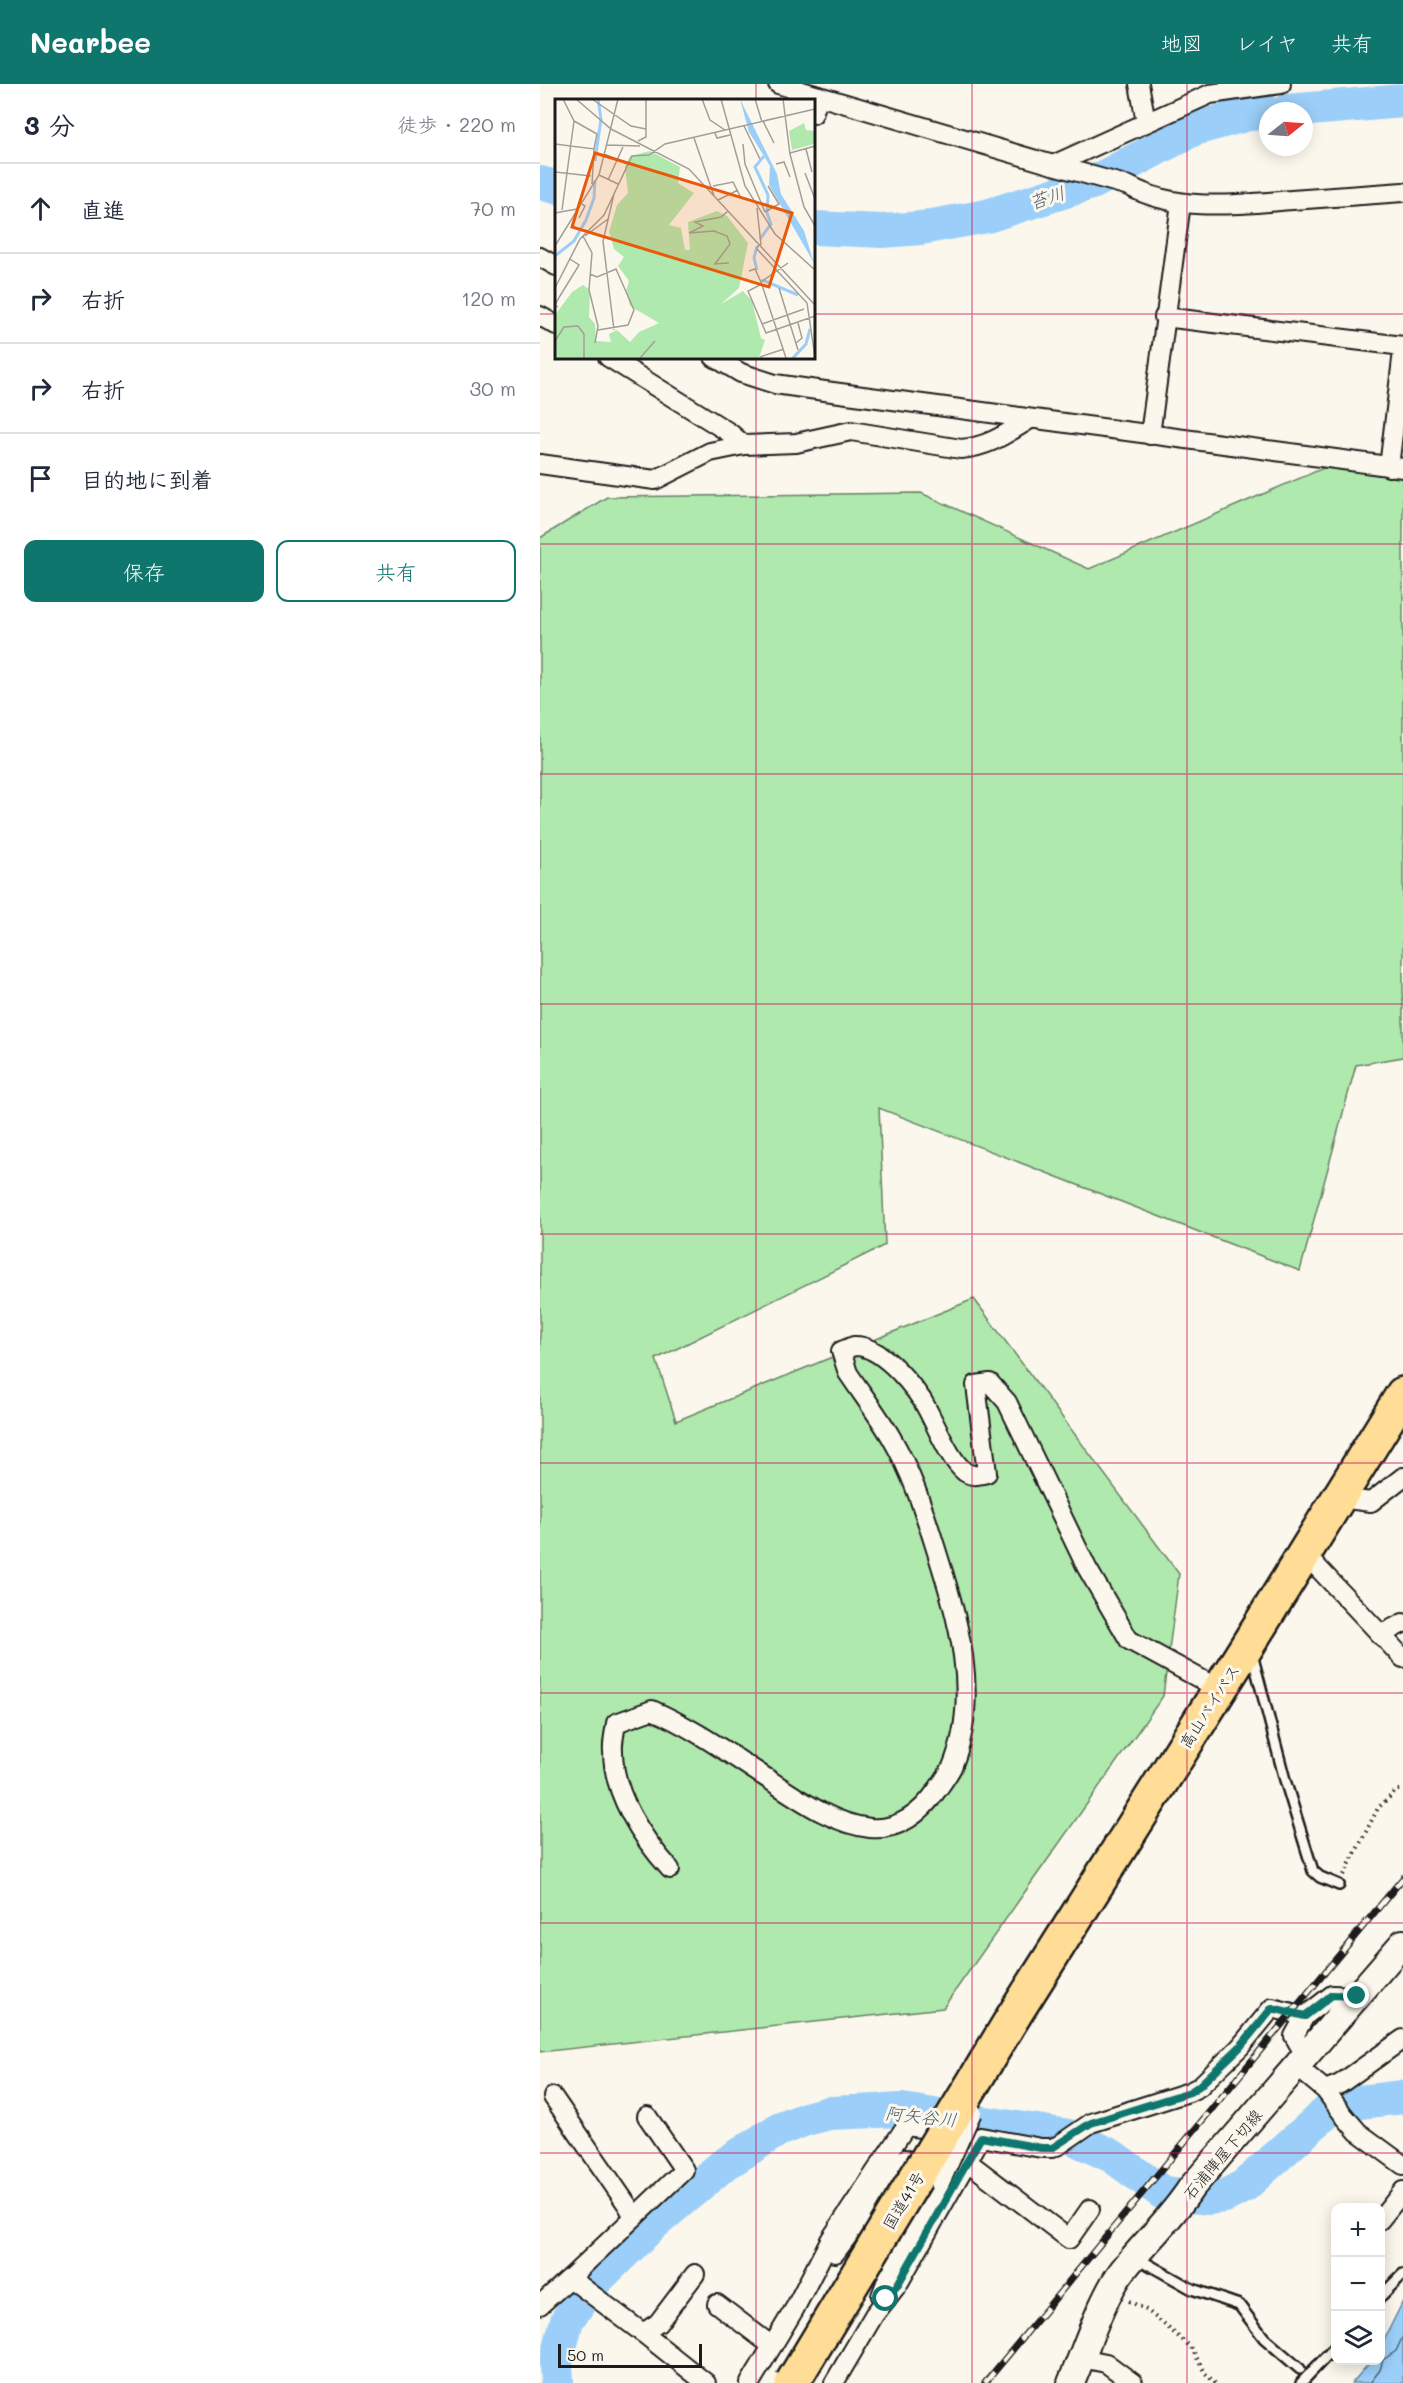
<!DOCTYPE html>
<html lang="ja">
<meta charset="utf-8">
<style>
:root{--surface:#fff;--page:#f2f2f3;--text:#1f2937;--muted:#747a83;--line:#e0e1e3;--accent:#0f766e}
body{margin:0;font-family:Mali,"Klee One",sans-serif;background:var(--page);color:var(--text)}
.controls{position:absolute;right:18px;bottom:18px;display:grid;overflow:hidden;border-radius:12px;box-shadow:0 3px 15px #0003}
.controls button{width:54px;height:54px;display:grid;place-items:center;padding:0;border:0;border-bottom:2px solid var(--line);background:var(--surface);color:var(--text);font:30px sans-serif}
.compass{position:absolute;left:719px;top:18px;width:54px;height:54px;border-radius:50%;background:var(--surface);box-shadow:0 3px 15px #0003;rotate:73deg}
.scale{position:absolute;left:18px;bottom:15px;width:144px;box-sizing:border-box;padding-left:6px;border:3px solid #1c1c1c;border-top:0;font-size:16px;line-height:21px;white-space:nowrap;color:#1c1c1c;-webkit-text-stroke:4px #fbf7ec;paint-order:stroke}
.stop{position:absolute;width:18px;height:18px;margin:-14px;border:4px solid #0f766e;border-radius:50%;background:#fff}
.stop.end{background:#0f766e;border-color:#fff;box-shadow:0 2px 6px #0008}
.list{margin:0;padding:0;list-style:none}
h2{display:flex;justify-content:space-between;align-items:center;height:78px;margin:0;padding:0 24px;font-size:26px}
h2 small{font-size:20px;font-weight:400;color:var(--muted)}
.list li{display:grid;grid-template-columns:39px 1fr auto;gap:18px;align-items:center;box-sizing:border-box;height:90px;padding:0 24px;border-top:2px solid var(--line)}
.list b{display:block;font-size:22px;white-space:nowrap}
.list em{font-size:20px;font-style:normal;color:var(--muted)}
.actions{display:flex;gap:12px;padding:18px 24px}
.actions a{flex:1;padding:14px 0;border:2px solid var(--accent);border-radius:12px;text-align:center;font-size:21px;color:var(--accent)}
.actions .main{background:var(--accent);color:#fff}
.icon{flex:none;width:33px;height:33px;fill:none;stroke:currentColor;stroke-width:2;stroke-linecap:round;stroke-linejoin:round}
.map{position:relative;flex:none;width:863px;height:2299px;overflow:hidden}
header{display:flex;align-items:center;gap:36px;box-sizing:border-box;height:84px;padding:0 30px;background:var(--accent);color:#fff}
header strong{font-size:28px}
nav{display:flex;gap:33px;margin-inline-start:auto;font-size:21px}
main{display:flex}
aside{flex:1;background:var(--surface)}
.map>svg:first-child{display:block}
</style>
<header>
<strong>Nearbee</strong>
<nav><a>地図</a><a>レイヤ</a><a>共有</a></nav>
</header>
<main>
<aside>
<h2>3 分<small>徒歩 · 220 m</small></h2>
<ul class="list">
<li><svg class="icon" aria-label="ahead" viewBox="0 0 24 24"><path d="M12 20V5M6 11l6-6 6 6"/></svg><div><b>直進</b></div><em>70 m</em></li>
<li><svg class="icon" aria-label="right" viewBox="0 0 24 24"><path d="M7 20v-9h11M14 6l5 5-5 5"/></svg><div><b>右折</b></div><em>120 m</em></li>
<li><svg class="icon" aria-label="right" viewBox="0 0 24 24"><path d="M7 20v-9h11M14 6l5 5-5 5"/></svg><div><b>右折</b></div><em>30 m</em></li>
<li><svg class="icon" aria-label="arrive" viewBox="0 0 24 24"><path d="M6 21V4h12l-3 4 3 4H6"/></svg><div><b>目的地に到着</b></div></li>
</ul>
<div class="actions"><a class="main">保存</a><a>共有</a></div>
</aside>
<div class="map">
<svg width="863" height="2299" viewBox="0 0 863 2299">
<rect width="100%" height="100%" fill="#fbf7ec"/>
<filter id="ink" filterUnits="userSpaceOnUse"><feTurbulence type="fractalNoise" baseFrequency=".0167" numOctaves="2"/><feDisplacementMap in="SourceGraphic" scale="12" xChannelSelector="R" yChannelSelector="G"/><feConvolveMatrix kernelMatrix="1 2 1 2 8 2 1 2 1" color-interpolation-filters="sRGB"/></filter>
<g filter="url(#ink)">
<path fill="#b0e9ad" stroke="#668264" stroke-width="1.5" d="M816 370 863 376V973L816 981 760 1187 339 1024 345 1161 116 1275 136 1337 434 1215 639 1490 623 1612 403 1924 0 1968V454L67 413 381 409 549 485Z"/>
<path fill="#9bcff9" stroke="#6887a1" stroke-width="1.5" d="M863 2217V2299H812L831 2277 840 2276C840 2258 855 2235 863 2217Z"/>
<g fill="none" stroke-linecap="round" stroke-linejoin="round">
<path stroke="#4f6474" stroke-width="1.5" d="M830 2299 840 2286 843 2276 856 2267 863 2252"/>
<g stroke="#9bcff9" stroke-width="34">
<path d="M747 27 863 17"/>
<path d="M0 99 16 103"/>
<path d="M273 144 343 147 381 144 447 132 554 98 654 45 708 30 728 29"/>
<path d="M17 2299 16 2280 27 2236 54 2198 111 2142 182 2082 238 2046 266 2035 289 2029 362 2026 529 2052 572 2072 623 2109 670 2114 685 2112 704 2102 788 2027 811 2019 863 2013"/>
</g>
<defs>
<g id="lane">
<path d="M712 1570 745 1696 773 1787 780 1793 799 1801"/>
<path d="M597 2174 652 2205 699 2221 724 2254 760 2285"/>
<path d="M840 2213 863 2190"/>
<path d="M761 2299 796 2262"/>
</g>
<g id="street">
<path d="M238 0 513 81 589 102C638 129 699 120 752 116 789 113 826 111 863 108"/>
<path d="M599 0 606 38"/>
<path d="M273 30 279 12"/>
<path d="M513 81 670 10 741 0"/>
<path d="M0 173 16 182"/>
<path d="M0 232 16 241"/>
<path d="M624 233 863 262"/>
<path d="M68 273 190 349 204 361"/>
<path d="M174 273 201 289 235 300 270 305 863 384"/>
<path d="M610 351 641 119"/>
<path d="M0 380 115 396 170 368 204 361 256 359 311 347 421 365C449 363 467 349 490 335"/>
<path d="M849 383 863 267"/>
<path d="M799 1414 831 1418 863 1393"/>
<path d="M764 1469 863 1574"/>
<path d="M840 1551 863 1539"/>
<path d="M130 1785C102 1754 73 1710 73 1667 72 1658 75 1648 76 1639L112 1626C152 1643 188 1669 225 1693 256 1713 292 1740 330 1744 359 1747 382 1728 397 1706 402 1699 408 1691 412 1683 442 1611 417 1532 395 1462 383 1424 371 1387 351 1353 338 1331 322 1310 308 1289L301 1267C305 1266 310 1263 314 1262 340 1261 369 1297 382 1316 394 1335 408 1375 425 1388 433 1393 439 1391 447 1389L436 1301 450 1299 467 1318 547 1484 589 1556 679 1605"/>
<path d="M765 1971 754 1952 765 1932 792 1911 817 1912"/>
<path d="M756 1982 785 2006 805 2033 818 2048 863 2081"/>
<path d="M785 2006 800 2000 863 1955"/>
<path d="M13 2013 88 2122 94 2133"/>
<path d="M428 2078 529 2155 550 2125"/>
<path d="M840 2136 863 2107"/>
<path d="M295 2169 365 2075"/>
<path d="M30 2194 144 2086 107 2032"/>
<path d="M341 2212 350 2188 400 2099"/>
<path d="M177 2220 232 2262"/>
<path d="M0 2221 30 2194 103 2249 166 2299"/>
<path d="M103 2249 118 2239 155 2190"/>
<path d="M541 2274 566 2279 593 2299"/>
<path d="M210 2299 255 2224 290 2156 366 2042 411 2048"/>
<path d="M294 2299 334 2231 358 2200 441 2053 501 2064H512L519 2061 551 2039 649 2008 659 2003 700 1963 732 1924 765 1932"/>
</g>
<path id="secondary" d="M531 2299C545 2267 562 2213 583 2186 605 2158 631 2135 651 2104L863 1859"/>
<path id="highway" d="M473 1933 709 1559 863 1310"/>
</defs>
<use href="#lane" stroke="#1c1c1c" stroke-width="14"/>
<use href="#street" stroke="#1c1c1c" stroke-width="22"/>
<use href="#secondary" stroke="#1c1c1c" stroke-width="30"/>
<use href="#highway" stroke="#1c1c1c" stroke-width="38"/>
<g stroke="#1c1c1c" stroke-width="4" stroke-dasharray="1.5 4.5" stroke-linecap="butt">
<path d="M804 1791 838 1724 857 1706H863"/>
<path d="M589 2217 608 2227 651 2263 665 2289 675 2299"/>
</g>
<use href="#lane" stroke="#fbf7ec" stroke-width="9"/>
<use href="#street" stroke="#fbf7ec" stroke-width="18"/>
<use href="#secondary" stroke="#fbf7ec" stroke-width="26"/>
<use href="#highway" stroke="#ffdd96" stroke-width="33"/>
<defs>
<path id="rail" d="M445 2299 863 1794"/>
</defs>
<use href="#rail" stroke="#1c1c1c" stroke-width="7"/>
<use href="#rail" stroke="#fbf7ec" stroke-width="4.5" stroke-dasharray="14" stroke-linecap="butt"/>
<defs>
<path id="street-bridge" d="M400 2099 432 2028"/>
<path id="highway-bridge" d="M252 2299 473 1933"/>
</defs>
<use href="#street-bridge" stroke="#1c1c1c" stroke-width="22" stroke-linecap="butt"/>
<use href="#highway-bridge" stroke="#1c1c1c" stroke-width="38" stroke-linecap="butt"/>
<use href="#street-bridge" stroke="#fbf7ec" stroke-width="18"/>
<use href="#highway-bridge" stroke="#ffdd96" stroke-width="33"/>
</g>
</g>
<g fill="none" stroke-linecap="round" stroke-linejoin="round" filter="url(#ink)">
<path stroke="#0f766e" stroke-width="8" d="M346 2215 358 2200 441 2053 501 2064H512L551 2039 650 2008 659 2002 700 1963 732 1924 765 1932 792 1911 817 1912"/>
</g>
<path fill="none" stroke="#c2185b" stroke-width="1.5" stroke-opacity="0.55" d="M216 0V16M432 0V2299M647 0V2299M0 230H16M273 230H863M216 273V2299M0 460H863M0 690H863M0 920H863M0 1150H863M0 1379H863M0 1609H863M0 1839H863M0 2069H863"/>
<g text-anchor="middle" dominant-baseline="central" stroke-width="6" stroke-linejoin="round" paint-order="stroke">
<g font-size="16" fill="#1c1c1c" stroke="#fbf7ec">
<text transform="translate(669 1622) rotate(-57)">高山バイパス</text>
<text transform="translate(682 2070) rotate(-50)">石浦陣屋下切線</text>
<text transform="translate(363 2116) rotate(-59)">国道41号</text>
</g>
<g font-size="18" font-style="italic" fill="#485b69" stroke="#fbf7ec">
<text transform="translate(507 113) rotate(-18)">苔川</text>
<text transform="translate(381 2032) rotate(6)">阿矢谷川</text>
</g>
</g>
<g transform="translate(15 15)">
<rect width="260" height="260" fill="#fbf7ec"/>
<path d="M249 24 251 31 259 32V45L237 51 234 32ZM95 52 125 68 123 84 139 94 114 126 126 129 130 151H135L133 123 162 112 172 117 193 144 184 189 166 205 188 192 197 202 206 239 210 241 204 259H0V216L17 193 28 186 35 191 34 218 40 225 41 242 56 243 54 235 62 231 75 243 84 233 104 224 75 207 71 192 74 182 63 167 69 158 59 150 54 133 62 106 73 94 70 68 75 57Z" fill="#b0e9ad"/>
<path d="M185 0 222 75 226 95 249 132 259 164 214 86 215 67 194 33Z" fill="#9bcff9"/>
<path fill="none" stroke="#9bcff9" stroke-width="3" d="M40 62 46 20 43 0M205 140 216 125 212 114 213 96 200 68 209 57M202 147 199 159 202 171M0 157 19 142 31 121 39 99 40 81M207 181 243 196M238 259 251 245 255 230"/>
<path fill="none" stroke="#a29f99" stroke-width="1.5" d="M21 0 56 30 134 70 260 206M37 0 76 27 91 30M147 0 155 21 170 31M166 0 190 87 220 135 260 171M200 0 207 23M228 0 235 55 249 108 260 127M208 22 219 44M189 27 205 60M160 34 162 39 175 36M139 39 159 97M83 42 91 38V0M0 45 39 50 42 35 19 22M188 45 190 65 210 113M52 46 85 47M251 50 257 73M235 54 260 47M49 55 72 65M221 65 229 63 235 78M0 73 36 77M250 74 260 100M44 76 63 85M53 81 68 48M37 85 39 50M158 87 178 83 186 99M59 95 48 142 59 231M163 101 183 91M202 109 206 146M7 111 19 22 8 0M173 112 166 118 140 123 148 127 134 134 159 132 172 137 175 145 160 165 174 164M210 113 224 105 213 87M0 114 22 110M24 119 30 107 25 104M28 137 37 154 34 191 43 227 40 244M30 137 53 120M204 145 202 150 252 204 260 258M0 147 44 76 63 0M194 172 200 170 206 183M35 175 42 178 61 170 79 211 73 226 43 231M207 185 193 192 211 234 260 217M0 189 25 140 49 116 77 57 94 56 110 45 260 10M224 189 243 251M3 208 0 206 5 197 24 166 15 160M207 225 249 210M0 242 9 228 23 227 29 235V259M241 244 247 239 243 224M205 258 229 250M85 259 100 242M231 259 206 183 233 164"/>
<path fill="#e8590c" fill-opacity="0.15" stroke="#e8590c" stroke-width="3" d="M40 54 237 114 214 188 17 128Z"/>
<rect width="260" height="260" fill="none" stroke="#1c1c1c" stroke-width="3"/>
</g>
</svg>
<div class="controls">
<button>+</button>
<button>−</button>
<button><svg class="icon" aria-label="layers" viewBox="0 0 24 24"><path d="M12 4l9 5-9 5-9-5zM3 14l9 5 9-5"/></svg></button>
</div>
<svg class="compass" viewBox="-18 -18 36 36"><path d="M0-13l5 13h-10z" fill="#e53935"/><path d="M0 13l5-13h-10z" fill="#747a83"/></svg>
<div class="scale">50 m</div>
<div class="stop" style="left:346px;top:2215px"></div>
<div class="stop end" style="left:817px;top:1912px"></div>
</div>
</main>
